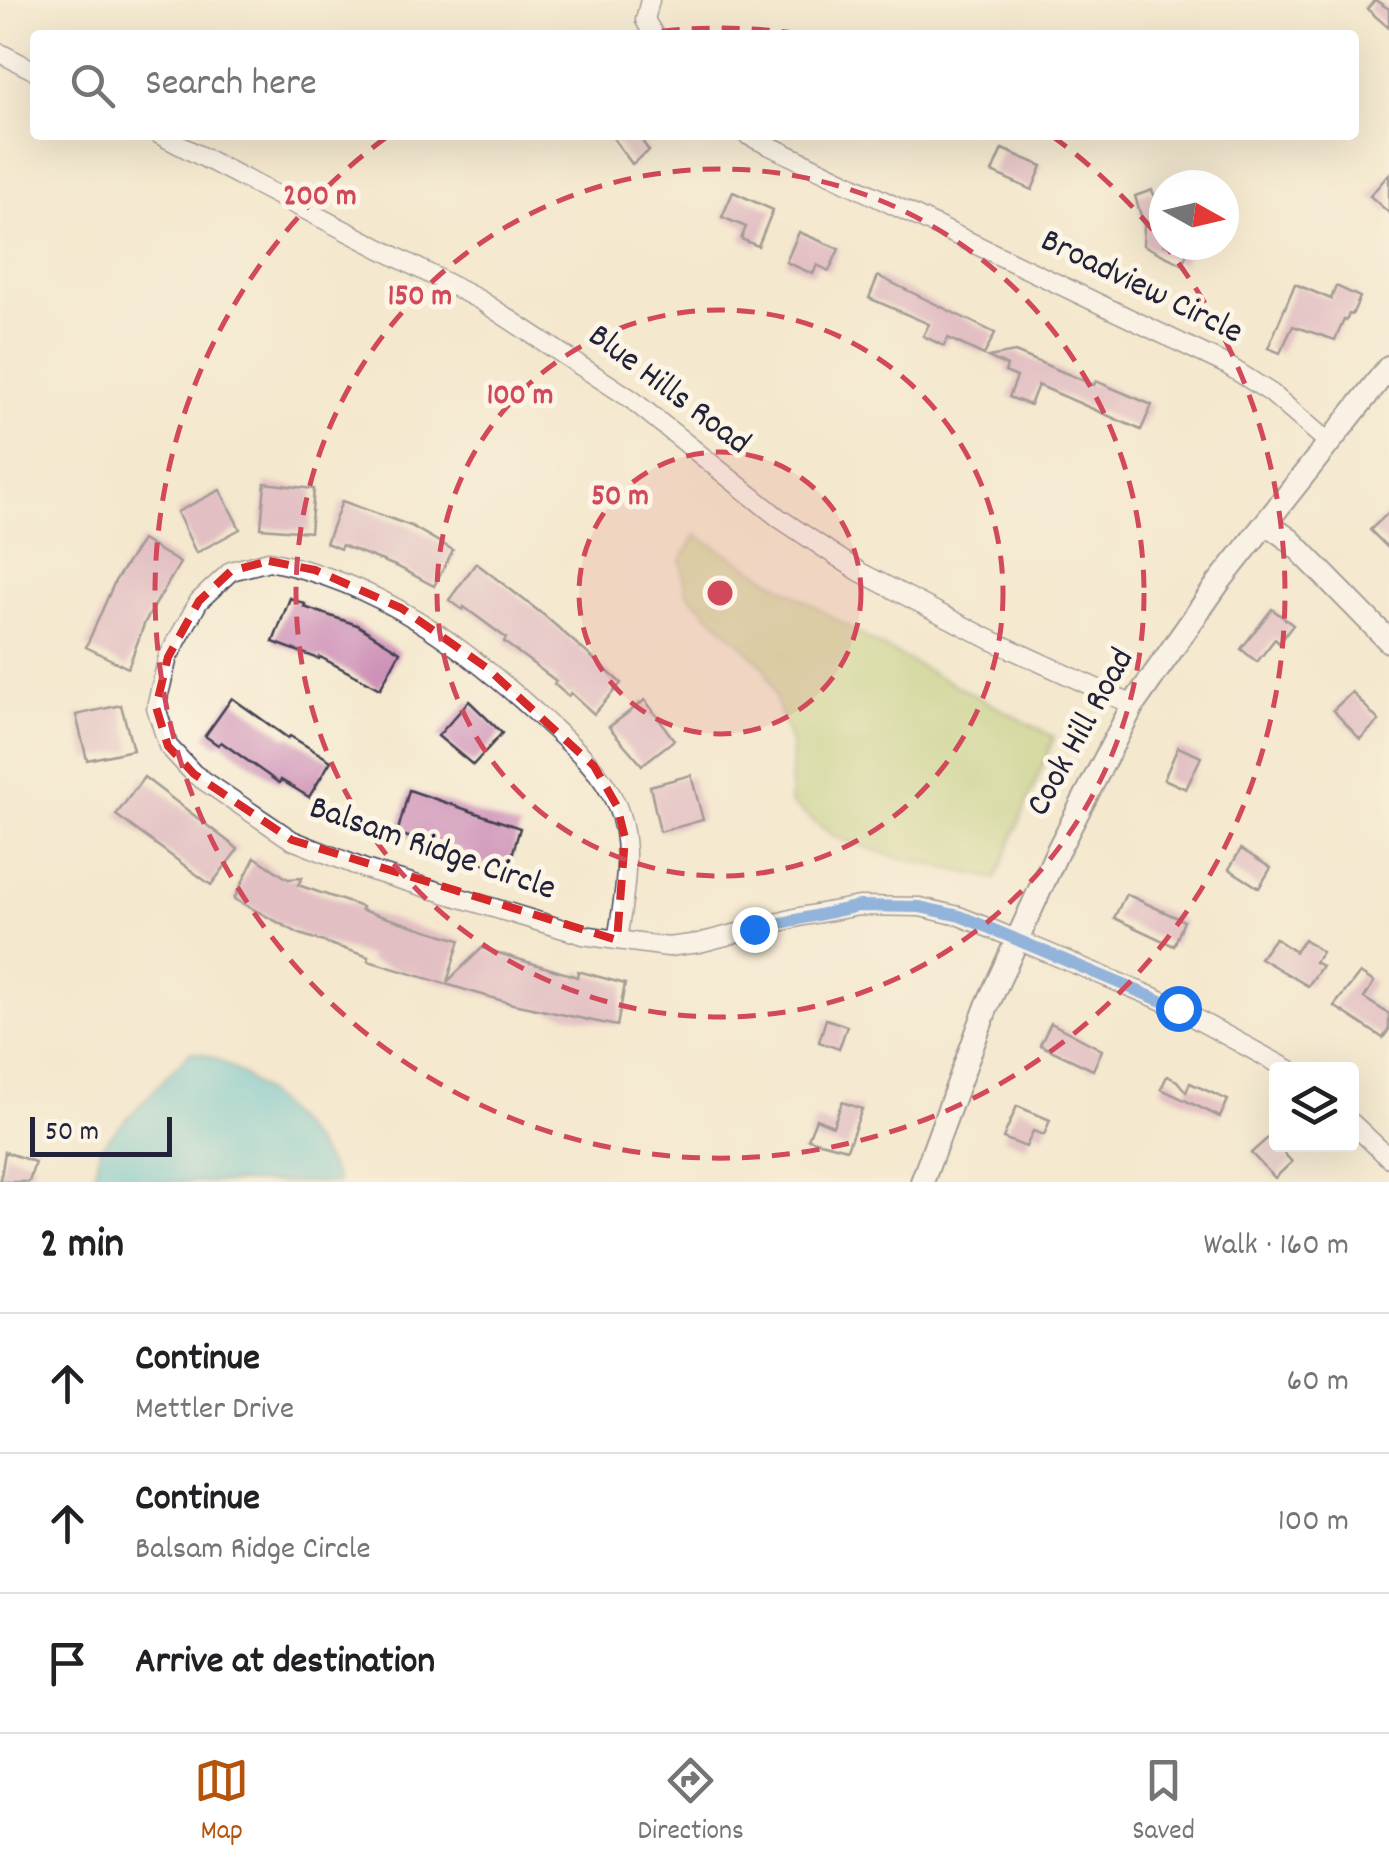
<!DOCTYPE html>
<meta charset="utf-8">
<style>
:root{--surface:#fff;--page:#f6f6f6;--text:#202124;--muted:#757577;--line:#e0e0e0;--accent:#b45309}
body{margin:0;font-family:Dekko,sans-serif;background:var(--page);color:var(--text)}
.controls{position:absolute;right:30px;bottom:30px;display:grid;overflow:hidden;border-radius:10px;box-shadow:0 10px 40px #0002}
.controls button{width:90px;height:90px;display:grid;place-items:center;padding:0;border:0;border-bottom:2px solid var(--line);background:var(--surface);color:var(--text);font:50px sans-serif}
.compass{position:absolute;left:1149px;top:170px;width:90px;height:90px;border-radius:50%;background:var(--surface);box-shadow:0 10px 40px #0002;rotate:98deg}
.scale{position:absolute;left:30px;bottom:25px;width:142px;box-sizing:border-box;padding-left:10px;border:5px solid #22223b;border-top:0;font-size:28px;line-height:35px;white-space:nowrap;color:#22223b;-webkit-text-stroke:8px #fcf5e5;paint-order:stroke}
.stop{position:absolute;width:30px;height:30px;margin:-22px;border:8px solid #1a73e8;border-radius:50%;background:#fff}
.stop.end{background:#1a73e8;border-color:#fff;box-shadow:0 2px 10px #0008}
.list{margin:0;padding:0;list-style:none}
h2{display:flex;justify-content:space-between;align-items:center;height:130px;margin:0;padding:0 40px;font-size:42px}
h2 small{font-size:32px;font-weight:400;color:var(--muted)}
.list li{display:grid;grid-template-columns:65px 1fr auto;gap:30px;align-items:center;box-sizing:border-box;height:140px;padding:0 40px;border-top:2px solid var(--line)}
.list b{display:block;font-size:38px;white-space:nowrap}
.list p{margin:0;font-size:32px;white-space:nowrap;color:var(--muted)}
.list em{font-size:32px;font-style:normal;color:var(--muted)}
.icon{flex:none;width:55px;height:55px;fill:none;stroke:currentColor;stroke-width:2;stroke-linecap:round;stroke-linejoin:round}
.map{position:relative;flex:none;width:1389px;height:1182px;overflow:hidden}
.search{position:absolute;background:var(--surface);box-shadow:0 10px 40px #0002;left:30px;right:30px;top:30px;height:110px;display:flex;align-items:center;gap:25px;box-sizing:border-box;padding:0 35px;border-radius:10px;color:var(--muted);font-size:38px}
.sheet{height:550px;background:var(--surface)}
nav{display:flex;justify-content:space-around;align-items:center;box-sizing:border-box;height:140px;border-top:2px solid var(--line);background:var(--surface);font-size:28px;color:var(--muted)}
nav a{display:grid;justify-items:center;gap:5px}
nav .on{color:var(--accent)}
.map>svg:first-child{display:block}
</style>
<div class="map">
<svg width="1389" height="1182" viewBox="0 0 1389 1182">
<rect width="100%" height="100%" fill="#fcf5e5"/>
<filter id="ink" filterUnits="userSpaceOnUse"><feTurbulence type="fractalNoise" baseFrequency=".01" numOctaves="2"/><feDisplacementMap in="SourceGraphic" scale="20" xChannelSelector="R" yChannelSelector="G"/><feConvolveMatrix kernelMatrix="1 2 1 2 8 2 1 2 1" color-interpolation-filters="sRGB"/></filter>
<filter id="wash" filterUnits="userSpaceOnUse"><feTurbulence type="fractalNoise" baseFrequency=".0048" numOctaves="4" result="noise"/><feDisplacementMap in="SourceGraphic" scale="40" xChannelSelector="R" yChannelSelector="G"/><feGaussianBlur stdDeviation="2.25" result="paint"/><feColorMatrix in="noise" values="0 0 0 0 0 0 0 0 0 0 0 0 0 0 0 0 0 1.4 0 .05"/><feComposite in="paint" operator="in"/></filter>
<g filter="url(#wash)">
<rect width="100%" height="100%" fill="#f4e8ce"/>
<path fill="#b1c96e" stroke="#6a7654" stroke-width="2.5" d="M696 535 875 643 1054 737 996 879 895 857 835 837 790 803 792 746 765 667 687 593 681 561Z"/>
<path fill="#57c3d1" stroke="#3c7286" stroke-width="2.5" d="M190 1052C236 1052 321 1141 338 1182H93L100 1147Z"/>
<g id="blocks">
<g fill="#cd8fb7">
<path d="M1375 0 1389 9V28L1367 9Z"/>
<path d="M611 135H638L649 151 632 164Z"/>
<path d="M1002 149 1042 166 1032 190 992 172Z"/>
<path d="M1389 174V213L1370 196Z"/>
<path d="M1152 190 1164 220V245H1191L1182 264 1143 245 1144 226 1135 196Z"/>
<path d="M733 192 773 210 758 246 741 239 746 227 722 217Z"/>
<path d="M799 232 839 249 829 271 817 265 813 274 786 262Z"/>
<path d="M878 276 995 333 984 355 948 338 944 346 923 336 929 324 869 298Z"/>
<path d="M1295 284 1331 299 1336 286 1360 297 1352 315 1349 314 1346 321 1344 320 1335 340 1293 326 1280 353 1268 348Z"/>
<path d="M1015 352 1094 385 1096 381 1152 405 1141 430 1038 385 1030 405 1009 397 1017 377 1005 372 1007 366 988 357Z"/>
<path d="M265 483 314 489 310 532 261 528Z"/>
<path d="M220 490 240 529 196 553 177 512Z"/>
<path d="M342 501 411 526 453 550 434 586 398 567 342 545 340 549 326 543Z"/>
<path d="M1389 512V549L1370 530Z"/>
<path d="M142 540 180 563 145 622 128 668 86 647 115 581Z"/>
<path d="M476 563 545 616 621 683 594 714 571 693 568 696 554 684 556 681 504 642 506 638 464 607 463 610 449 600Z"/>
<path d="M290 598 305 604 304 607 357 625 400 652 380 689 320 657 319 659 273 642Z"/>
<path d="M1272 609 1293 625 1279 643 1275 639 1257 662 1241 649Z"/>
<path d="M1352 692 1379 721 1360 739 1333 710Z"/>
<path d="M232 698 288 738 290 736 331 761 309 797 281 780 279 783 221 742 218 745 205 736Z"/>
<path d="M645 700 674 740 642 765 609 727Z"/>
<path d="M469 701 502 733 473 765 438 736Z"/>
<path d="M121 705 133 750 87 760 76 715Z"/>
<path d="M1178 747 1201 757 1186 789 1164 779Z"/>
<path d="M691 775 703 820 660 832 650 786Z"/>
<path d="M144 777 238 849 211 885 116 815Z"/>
<path d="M409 790 520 828 508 869 460 859 463 851 397 834Z"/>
<path d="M1241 849 1271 868 1259 888 1229 869Z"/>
<path d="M255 857 288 879 302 878 298 885 362 907 361 910 460 940 447 982 482 948 577 977 578 971 625 984 617 1026 513 1004 368 961 369 957 300 934 234 899Z"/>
<path d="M1126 894 1184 921 1174 946 1114 918Z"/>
<path d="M1275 938 1295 952 1304 939 1322 952 1315 962 1322 966 1308 986 1260 958Z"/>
<path d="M1360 973 1374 982 1364 998 1389 1014V1029L1383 1038 1334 1006Z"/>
<path d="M826 1019 847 1026 839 1049 819 1042Z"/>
<path d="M1051 1023 1102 1050 1093 1070 1040 1045Z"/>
<path d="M1167 1076 1177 1081 1186 1092 1190 1083 1228 1100 1220 1117 1161 1089Z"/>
<path d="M842 1102 862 1109 847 1149 808 1139 816 1119 833 1126Z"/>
<path d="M1017 1106 1050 1120 1044 1135 1033 1131 1026 1147 1003 1138Z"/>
<path d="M1269 1137 1292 1162 1275 1178 1251 1153Z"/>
<path d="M5 1152 35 1162 29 1182H0Z"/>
</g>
</g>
</g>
<g filter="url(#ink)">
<use href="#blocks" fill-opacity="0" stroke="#424051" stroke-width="2.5"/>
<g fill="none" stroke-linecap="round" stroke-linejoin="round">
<defs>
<g id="minor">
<path d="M650 0 645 20 654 35"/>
<path d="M0 53 35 71"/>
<path d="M160 135 480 300 631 399 779 518 860 572 989 639 1133 705"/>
<path d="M747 135 1227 365 1271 393 1329 443"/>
<path d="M269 561C380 583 461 644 542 718 571 745 600 768 616 804 634 845 624 898 617 940L583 935 365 869 292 840 194 774 168 746 156 707 168 657 199 601 231 571Z"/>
<path d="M617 940 668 947 699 943 799 917 859 906 920 907 959 916 994 930 1163 1001 1290 1070"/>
<path d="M1352 1123 1389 1158"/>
</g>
<g id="tertiary">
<path d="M1266 523 1290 540 1389 641"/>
<path d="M922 1182 987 1006 1057 852 1133 705 1219 582 1389 367"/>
</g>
</defs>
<use href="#minor" stroke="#424051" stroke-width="21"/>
<use href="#tertiary" stroke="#424051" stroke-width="26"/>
<use href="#minor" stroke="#fff" stroke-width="18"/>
<use href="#tertiary" stroke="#fff" stroke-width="22"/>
</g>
</g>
<g fill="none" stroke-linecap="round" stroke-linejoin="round" filter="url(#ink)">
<path stroke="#1a73e8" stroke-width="12" d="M754 929 859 906 920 907 960 916 994 930 1178 1008"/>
</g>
<path d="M0 0H1389V1182H0ZM269 561 315 570 401 608 487 668 594 766 617 806 625 838 617 940 292 840 194 774 168 746 156 707 168 657 199 601 231 571Z" fill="#f4e8ce" fill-opacity=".55" fill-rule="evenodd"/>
<path fill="none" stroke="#d62828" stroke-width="8" stroke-dasharray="20 12" stroke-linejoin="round" d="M269 561 315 570 401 608 487 668 594 766 617 806 625 838 617 940 292 840 194 774 168 746 156 707 168 657 199 601 231 571Z"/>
<circle cx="720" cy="593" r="141" fill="#d1495b" fill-opacity=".12"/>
<g fill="none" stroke="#d1495b" stroke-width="5" stroke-dasharray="18 12">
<circle cx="720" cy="593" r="141"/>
<circle cx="720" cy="593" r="283"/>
<circle cx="720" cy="593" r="424"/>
<path d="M632 35A565 565 0 0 1 808 35M1052 136A565 565 0 1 1 388 136"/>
</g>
<g text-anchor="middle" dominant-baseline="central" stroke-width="10" stroke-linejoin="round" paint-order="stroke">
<g font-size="35" fill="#22223b" stroke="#fcf5e5">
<text transform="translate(1141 288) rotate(26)">Broadview Circle</text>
<text transform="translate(668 391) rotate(37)">Blue Hills Road</text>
<text transform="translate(1082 733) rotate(-61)">Cook Hill Road</text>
<text transform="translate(432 850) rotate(19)">Balsam Ridge Circle</text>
</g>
</g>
<circle cx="720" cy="593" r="15" fill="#d1495b" stroke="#fcf5e5" stroke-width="5"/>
<g font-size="30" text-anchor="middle" font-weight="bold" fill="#d1495b" stroke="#fcf5e5" stroke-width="10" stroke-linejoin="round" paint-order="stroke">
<text x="320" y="204">200 m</text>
<text x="420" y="304">150 m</text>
<text x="520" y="403">100 m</text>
<text x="620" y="504">50 m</text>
</g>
</svg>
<div class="controls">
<button><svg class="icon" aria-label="layers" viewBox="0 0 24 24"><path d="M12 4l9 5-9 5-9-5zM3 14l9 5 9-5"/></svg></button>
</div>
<svg class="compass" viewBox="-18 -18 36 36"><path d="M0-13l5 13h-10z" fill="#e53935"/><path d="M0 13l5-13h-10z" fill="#757577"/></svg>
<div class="scale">50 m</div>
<div class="stop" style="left:1178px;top:1008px"></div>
<div class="stop end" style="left:754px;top:929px"></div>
<div class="search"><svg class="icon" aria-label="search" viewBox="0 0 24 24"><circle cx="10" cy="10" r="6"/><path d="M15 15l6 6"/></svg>Search here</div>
</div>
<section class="sheet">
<h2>2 min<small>Walk · 160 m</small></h2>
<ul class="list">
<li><svg class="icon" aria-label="ahead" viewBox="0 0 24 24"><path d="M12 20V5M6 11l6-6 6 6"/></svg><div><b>Continue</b><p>Mettler Drive</p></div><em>60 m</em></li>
<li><svg class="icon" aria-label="ahead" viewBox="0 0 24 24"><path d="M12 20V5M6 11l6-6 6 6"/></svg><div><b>Continue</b><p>Balsam Ridge Circle</p></div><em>100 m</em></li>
<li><svg class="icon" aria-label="arrive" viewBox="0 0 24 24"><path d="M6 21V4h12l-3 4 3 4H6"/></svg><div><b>Arrive at destination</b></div></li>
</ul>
</section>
<nav>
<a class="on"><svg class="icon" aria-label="map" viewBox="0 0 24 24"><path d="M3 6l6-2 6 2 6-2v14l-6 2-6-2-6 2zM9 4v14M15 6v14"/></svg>Map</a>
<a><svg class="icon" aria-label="directions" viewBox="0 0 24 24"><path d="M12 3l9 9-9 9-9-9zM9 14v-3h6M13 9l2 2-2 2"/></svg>Directions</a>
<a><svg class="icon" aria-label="saved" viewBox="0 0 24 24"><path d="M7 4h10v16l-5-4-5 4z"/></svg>Saved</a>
</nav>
